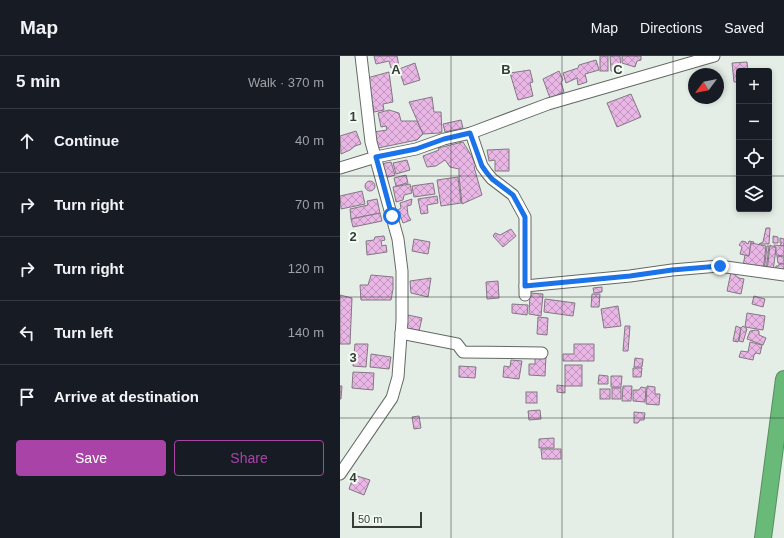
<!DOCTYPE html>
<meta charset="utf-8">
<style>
:root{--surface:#171b24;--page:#242831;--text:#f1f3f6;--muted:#9ea1a6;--line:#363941;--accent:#a943a7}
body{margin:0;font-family:Helvetica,sans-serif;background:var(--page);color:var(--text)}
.controls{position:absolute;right:12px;top:12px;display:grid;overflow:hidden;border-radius:4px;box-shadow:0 2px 6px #0003}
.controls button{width:36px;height:36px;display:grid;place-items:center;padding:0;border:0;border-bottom:1px solid var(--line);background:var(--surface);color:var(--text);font:20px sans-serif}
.compass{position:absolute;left:348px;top:12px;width:36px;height:36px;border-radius:50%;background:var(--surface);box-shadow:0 2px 6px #0003;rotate:238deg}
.scale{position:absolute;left:12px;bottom:10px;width:70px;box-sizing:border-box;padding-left:4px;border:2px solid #383c39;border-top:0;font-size:11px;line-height:14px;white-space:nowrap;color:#383c39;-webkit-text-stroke:3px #f3fcf3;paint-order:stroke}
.stop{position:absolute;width:12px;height:12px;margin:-9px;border:3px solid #1a73e8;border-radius:50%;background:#fff}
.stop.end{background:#1a73e8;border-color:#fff;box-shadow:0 1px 4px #0008}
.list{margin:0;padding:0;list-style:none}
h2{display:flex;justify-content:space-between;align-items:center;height:52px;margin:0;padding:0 16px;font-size:17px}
h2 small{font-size:13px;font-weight:400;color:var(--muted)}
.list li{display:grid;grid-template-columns:26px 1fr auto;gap:12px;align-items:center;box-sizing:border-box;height:64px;padding:0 16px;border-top:1px solid var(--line)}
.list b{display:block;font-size:15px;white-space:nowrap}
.list em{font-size:13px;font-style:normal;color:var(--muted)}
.actions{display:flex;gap:8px;padding:12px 16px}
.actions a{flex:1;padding:9px 0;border:1px solid var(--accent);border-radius:4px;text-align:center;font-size:14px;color:var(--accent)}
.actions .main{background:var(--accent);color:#fff}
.icon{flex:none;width:22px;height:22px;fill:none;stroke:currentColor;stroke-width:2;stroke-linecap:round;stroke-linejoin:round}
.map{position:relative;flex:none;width:444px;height:482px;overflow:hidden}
header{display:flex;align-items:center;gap:24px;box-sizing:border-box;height:56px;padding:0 20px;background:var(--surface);border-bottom:1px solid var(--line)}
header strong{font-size:19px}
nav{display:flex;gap:22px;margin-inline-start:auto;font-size:14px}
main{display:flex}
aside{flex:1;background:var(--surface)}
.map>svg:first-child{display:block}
</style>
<header>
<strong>Map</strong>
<nav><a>Map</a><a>Directions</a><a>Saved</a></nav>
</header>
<main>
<aside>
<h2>5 min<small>Walk · 370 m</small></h2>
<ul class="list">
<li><svg class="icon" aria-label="ahead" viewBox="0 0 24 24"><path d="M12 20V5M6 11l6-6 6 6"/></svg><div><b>Continue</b></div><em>40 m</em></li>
<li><svg class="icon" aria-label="right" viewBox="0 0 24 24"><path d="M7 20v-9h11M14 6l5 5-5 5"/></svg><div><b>Turn right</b></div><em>70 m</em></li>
<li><svg class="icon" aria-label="right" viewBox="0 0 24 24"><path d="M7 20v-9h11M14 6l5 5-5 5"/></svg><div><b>Turn right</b></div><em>120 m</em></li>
<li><svg class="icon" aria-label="left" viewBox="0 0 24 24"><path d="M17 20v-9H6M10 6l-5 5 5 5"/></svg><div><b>Turn left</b></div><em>140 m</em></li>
<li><svg class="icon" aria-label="arrive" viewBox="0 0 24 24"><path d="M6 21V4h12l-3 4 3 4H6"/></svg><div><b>Arrive at destination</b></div></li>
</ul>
<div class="actions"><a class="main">Save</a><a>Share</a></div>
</aside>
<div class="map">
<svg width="444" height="482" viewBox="0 0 444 482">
<defs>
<pattern id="building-cross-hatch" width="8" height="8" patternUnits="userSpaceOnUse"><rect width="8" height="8" fill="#e9b6e6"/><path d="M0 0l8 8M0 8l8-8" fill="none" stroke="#be95bb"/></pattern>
</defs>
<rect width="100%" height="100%" fill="#e5eee6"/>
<g fill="url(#building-cross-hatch)" stroke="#817981">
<path d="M34 0H57L59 10 51 12 49 5 36 8Z"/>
<rect x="260" y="0" width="8" height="15"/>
<path d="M270 0H280L281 15H271Z"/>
<path d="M282 0H301V4L297 5 295 11 282 7Z"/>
<path d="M256 4 259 14 245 18 247 26 238 29 237 22 226 27 223 17 238 12 239 9Z"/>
<path d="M407 6 408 15H399V26H394L392 7Z"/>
<path d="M75 7 80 24 64 29 59 13Z"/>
<path d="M190 14 193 26 190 27 193 40 178 44 170 17Z"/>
<path d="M219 15 223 24 221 26 224 36 210 42 203 23Z"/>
<path d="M49 16 53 46 43 48 44 54 34 56 27 22Z"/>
<path d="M291 38 301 61 277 71 267 47Z"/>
<path d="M92 41 94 56H101L102 76 100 77 83 78 69 46Z"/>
<path d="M49 54 59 57 61 65H77L83 78 77 84 38 92 34 76 47 74 46 70 41 71 38 57Z"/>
<path d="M121 64 123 72 105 76 103 68Z"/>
<path d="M16 75 21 88 15 90 10 94 1 98 0 80Z"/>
<path d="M123 86 131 99 136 110 134 111 142 139 122 148 119 121V113L110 111 105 104 96 110 87 111 83 100 99 94 98 92Z"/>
<path d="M169 93V115H155V104L149 105 147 94Z"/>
<path d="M67 104 70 114 56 118 53 107Z"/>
<path d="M51 106 55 119 45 122 41 108Z"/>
<path d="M66 119 68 127 56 130 54 122Z"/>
<path d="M118 121 121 147 101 150 97 124Z"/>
<circle cx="30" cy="130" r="5"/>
<path d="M93 127 95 138 74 141 72 130Z"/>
<path d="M70 128 72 137 64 139 63 144 56 146 53 131Z"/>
<path d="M22 135 25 148 1 153 0 140Z"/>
<path d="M97 140 98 147 87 149 88 157 81 158 78 143Z"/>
<path d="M37 143 40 157 11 163 10 153 28 149 27 145Z"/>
<path d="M72 143 71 149 67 150 68 159 71 164 63 167 58 154 61 152 60 147Z"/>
<path d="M40 157 42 165 13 171 11 163Z"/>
<path d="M426 172H430L429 188H419L423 186Z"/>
<path d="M171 173 176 180 163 191 153 180 155 177 160 179Z"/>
<path d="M44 180 45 184 41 185 42 190 46 189 47 196 27 199 26 185 34 184 35 181Z"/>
<path d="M433 180 438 181V187H433Z"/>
<path d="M440 182 444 183V190L440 189 442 187H440Z"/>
<path d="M74 183 90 186 88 198 72 195Z"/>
<path d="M402 185 406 186V187L408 188 409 185 414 186 413 188 411 187 409 200 400 198 402 191 399 189Z"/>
<path d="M411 187 426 190 423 215 403 210 405 199 409 200Z"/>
<path d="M430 189 436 192 433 216H427Z"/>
<path d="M434 189 444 190V200L436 199V191H434Z"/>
<path d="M427 190H429L426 216 424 215Z"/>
<path d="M437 200 444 201V208L438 207Z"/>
<path d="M439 208H444V217L435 216 436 210H439Z"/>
<path d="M391 216 399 222 404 223 401 238 387 235Z"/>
<path d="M31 219 53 221V233L51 244H21L20 229H28Z"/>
<path d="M91 222 88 241 71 237 70 225Z"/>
<path d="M158 225 159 242 147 243 146 226Z"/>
<path d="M262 231V236L254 237 253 232Z"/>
<path d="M190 237 203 238 201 260 189 258Z"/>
<path d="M252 238H260L259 251H251Z"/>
<path d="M0 239 12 242 10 288H0Z"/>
<path d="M414 240 425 243 423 251 412 248Z"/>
<path d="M205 243 235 247 233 260 204 256Z"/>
<path d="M172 248 188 249 187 259 172 257Z"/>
<path d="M278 250 281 270 264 272 261 253Z"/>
<path d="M407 257 425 260 423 274 405 271Z"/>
<path d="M68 259 82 262 79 275 65 272Z"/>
<path d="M198 261 208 262 207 279 197 278Z"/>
<path d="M285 270H290L288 295H283Z"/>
<path d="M396 270 401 272 398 286 393 285Z"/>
<path d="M403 270 407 273 403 286 399 285 401 272Z"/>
<path d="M416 274 419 275V279L426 282 423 289 407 283 410 275Z"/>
<path d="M410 286 422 289 420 298 416 297 414 299 413 304 399 301 401 295 408 296Z"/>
<path d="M15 288H28L26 311 13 310Z"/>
<path d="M234 288H254V305H223V298H234Z"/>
<path d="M31 298 51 301 49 313 30 311Z"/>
<path d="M195 300H206L205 320 189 319V308H195Z"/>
<path d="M295 302 303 303 302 311H294Z"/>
<path d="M171 304 182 305 179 323 163 321 164 310 170 311Z"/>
<rect x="225" y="309" width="17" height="21"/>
<path d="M119 310 136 311 135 322 119 321Z"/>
<path d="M293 312H302L301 321H293Z"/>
<path d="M13 316 34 317 33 334 12 332Z"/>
<path d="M259 319 268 320V328H258Z"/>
<path d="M271 320H282L281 331H271Z"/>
<path d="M217 329 225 330V337L217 336Z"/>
<path d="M0 330H2L1 343H0Z"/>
<path d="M283 330H292L291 345H282Z"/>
<path d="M307 330 315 331V338H320L319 349 306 348Z"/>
<path d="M301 331 306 332 305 346 293 345V334H299Z"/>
<rect x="272" y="332" width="9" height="11"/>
<rect x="260" y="333" width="10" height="10"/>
<rect x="186" y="336" width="11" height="11"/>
<path d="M200 354 201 363 189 364 188 355Z"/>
<path d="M294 356 305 357 304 364H300L298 367H294Z"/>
<path d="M79 360 81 372 74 373 72 361Z"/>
<path d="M214 382V392H199V383Z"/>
<path d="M201 393H221V403H202Z"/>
<path d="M14 419 30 424 24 439 9 433Z"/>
</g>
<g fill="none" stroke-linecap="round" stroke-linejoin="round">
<defs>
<g id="minor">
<path d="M131 77 142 110 147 117 152 123 173 139 185 161V239"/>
<path d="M0 112 36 101 76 93 104 83 131 77 208 48 374 0"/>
<path d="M185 230 290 220 332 214 379 210 444 219"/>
<path d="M61 277 117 288 123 296 202 297"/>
<path d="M0 418 52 342 58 321 62 265V215L58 183 31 86 21 0"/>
</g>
<path id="highway" d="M423 482 444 323"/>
</defs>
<use href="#minor" stroke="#626a63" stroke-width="13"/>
<use href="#highway" stroke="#588e62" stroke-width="18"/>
<use href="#minor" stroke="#fff" stroke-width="11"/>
<use href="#highway" stroke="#69ba78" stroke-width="16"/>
</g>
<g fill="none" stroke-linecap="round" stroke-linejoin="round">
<path stroke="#1a73e8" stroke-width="5" d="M52 160 36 101 76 93 104 83 130 77 142 110 147 117 152 123 173 139 185 161V230L290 220 332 214 380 210"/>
</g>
<path fill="none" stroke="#383c39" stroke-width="1" stroke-opacity="0.55" d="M111 0V482M222 0V482M333 0V482M0 120H399M429 120H444M0 241H444M0 362H444"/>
<g font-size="13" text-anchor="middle" font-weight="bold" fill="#383c39" stroke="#f3fcf3" stroke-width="4" stroke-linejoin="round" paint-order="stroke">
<text x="56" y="18">A</text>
<text x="166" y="18">B</text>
<text x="278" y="18">C</text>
<text x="13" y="65">1</text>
<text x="13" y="185">2</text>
<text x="13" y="306">3</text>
<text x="13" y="426">4</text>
</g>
</svg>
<div class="controls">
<button>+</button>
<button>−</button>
<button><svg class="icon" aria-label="locate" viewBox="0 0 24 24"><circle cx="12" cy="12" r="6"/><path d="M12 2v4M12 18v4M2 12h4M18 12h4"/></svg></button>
<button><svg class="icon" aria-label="layers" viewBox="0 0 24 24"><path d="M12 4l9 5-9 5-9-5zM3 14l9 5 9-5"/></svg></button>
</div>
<svg class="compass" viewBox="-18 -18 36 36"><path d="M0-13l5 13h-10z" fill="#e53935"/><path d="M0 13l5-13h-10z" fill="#9ea1a6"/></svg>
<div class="scale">50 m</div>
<div class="stop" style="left:52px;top:160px"></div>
<div class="stop end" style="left:380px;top:210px"></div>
</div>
</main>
